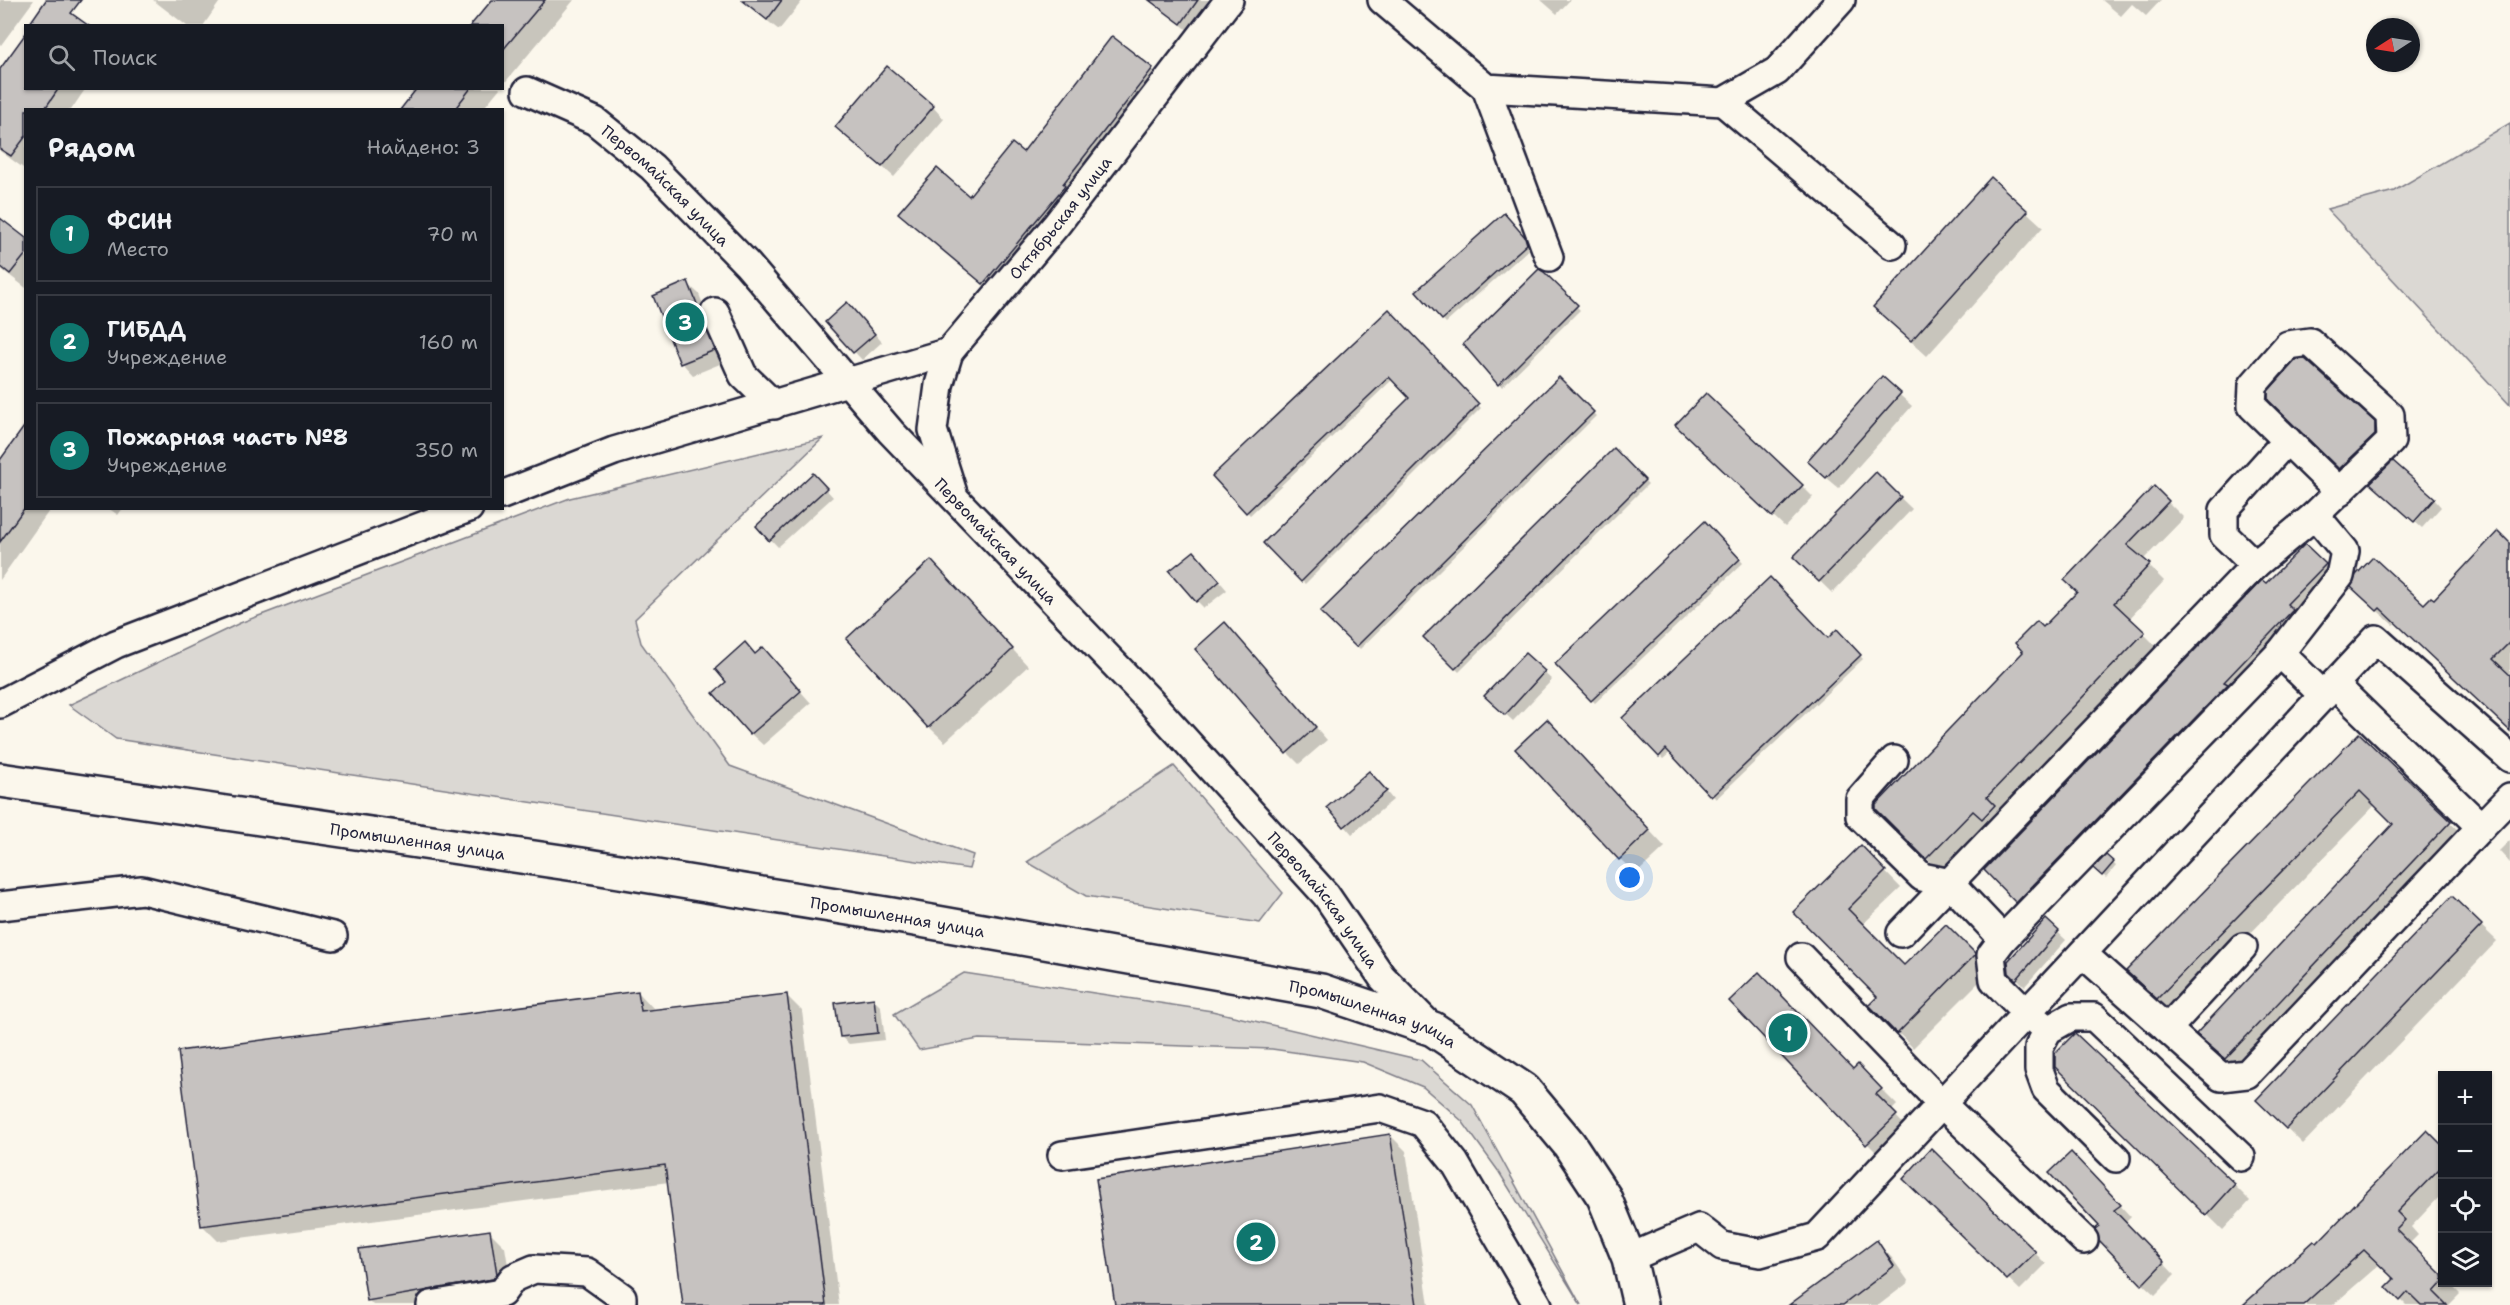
<!DOCTYPE html>
<html lang="ru">
<meta charset="utf-8">
<style>
:root{--surface:#171b24;--page:#242831;--text:#f1f3f6;--muted:#9ea1a6;--line:#363941;--accent:#0f766e}
body{margin:0;font-family:"Shantell Sans",sans-serif;background:var(--page);color:var(--text)}
.controls{position:absolute;right:18px;bottom:18px;display:grid;overflow:hidden;border-radius:0px;box-shadow:0 2px 4px #0004}
.controls button{width:54px;height:54px;display:grid;place-items:center;padding:0;border:0;border-bottom:2px solid var(--line);background:var(--surface);color:var(--text);font:30px sans-serif}
.compass{position:absolute;left:2366px;top:18px;width:54px;height:54px;border-radius:50%;background:var(--surface);box-shadow:0 2px 4px #0004;rotate:258deg}
.you{position:absolute;left:1630px;top:878px;width:21px;height:21px;margin:-15px;border:4px solid #fff;border-radius:50%;background:#1a73e8;box-shadow:0 0 0 9px #1a73e833}
.badge{display:grid;place-items:center;width:39px;height:39px;border-radius:50%;background:var(--accent);color:#fff;font-size:20px;font-weight:700}
.pin{position:absolute;translate:-50% -50%;border:3px solid #fff;box-shadow:0 2px 6px #0006}
.list{margin:0;padding:0;list-style:none}
h2{display:flex;justify-content:space-between;align-items:center;height:78px;margin:0;padding:0 24px;font-size:26px}
h2 small{font-size:20px;font-weight:400;color:var(--muted)}
.list li{display:grid;grid-template-columns:39px 1fr auto;gap:18px;align-items:center;box-sizing:border-box;height:96px;margin:0 12px 12px;padding:0 12px;border:2px solid var(--line);border-radius:0px}
.list b{display:block;font-size:22px;white-space:nowrap}
.list p{margin:0;font-size:20px;white-space:nowrap;color:var(--muted)}
.list em{font-size:20px;font-style:normal;color:var(--muted)}
.icon{flex:none;width:33px;height:33px;fill:none;stroke:currentColor;stroke-width:2;stroke-linecap:round;stroke-linejoin:round}
.map{position:relative;flex:none;width:2510px;height:1305px;overflow:hidden}
.search{position:absolute;background:var(--surface);box-shadow:0 2px 4px #0004;left:24px;top:24px;width:480px;height:66px;display:flex;align-items:center;gap:15px;box-sizing:border-box;padding:0 21px;border-radius:0px;color:var(--muted);font-size:22px}
.panel{position:absolute;background:var(--surface);box-shadow:0 2px 4px #0004;left:24px;top:108px;width:480px;height:402px;border-radius:0px}
.map>svg:first-child{display:block}
</style>
<div class="map">
<svg width="2510" height="1305" viewBox="0 0 2510 1305">
<rect width="100%" height="100%" fill="#fbf7ec"/>
<filter id="ink" filterUnits="userSpaceOnUse"><feTurbulence type="fractalNoise" baseFrequency=".0167" numOctaves="2"/><feDisplacementMap in="SourceGraphic" scale="12" xChannelSelector="R" yChannelSelector="G"/><feConvolveMatrix kernelMatrix="1 2 1 2 8 2 1 2 1" color-interpolation-filters="sRGB"/></filter>
<g filter="url(#ink)">
<g fill="#dbd8d3" stroke="#7e7d87" stroke-width="1.5">
<path d="M2510 123V405L2327 209 2394 191Z"/>
<path d="M823 438 635 619 641 643 730 766 973 855 969 869 116 739 69 705 240 623 570 498Z"/>
<path d="M1174 766 1283 893 1260 923 1086 896 1027 862Z"/>
<path d="M964 973 1212 1011 1421 1060 1472 1105 1581 1305 1499 1172 1462 1121 1423 1087 1363 1062 1272 1049 979 1039 919 1050 894 1014Z"/>
</g>
<g fill="#0003">
<path d="M0 0H34L1 45 0 44Z"/>
<path d="M153 0H221L203 26H187Z"/>
<path d="M494 0H574L502 86V26Z"/>
<path d="M741 0H803L779 30Z"/>
<path d="M1148 0H1222L1196 36Z"/>
<path d="M1541 0H1570L1557 14Z"/>
<path d="M2102 0H2161L2146 16 2132 4 2121 16Z"/>
<path d="M1152 69 1166 83 998 298 900 213 970 198 1023 154Z"/>
<path d="M0 71 26 88H86L71 110H26V170L0 151Z"/>
<path d="M419 88H500L482 110H410Z"/>
<path d="M933 107 944 119 894 177 849 138Z"/>
<path d="M1991 179 2043 227 1927 356 1891 323Z"/>
<path d="M1504 215 1528 242 1530 248 1446 323 1418 291Z"/>
<path d="M0 220 26 240V288L0 268Z"/>
<path d="M1543 273 1580 310 1502 387 1465 345Z"/>
<path d="M687 283 699 294 725 362 693 375 682 363Z"/>
<path d="M1389 311 1481 408 1305 584 1265 543 1411 398 1393 379 1250 515 1214 476Z"/>
<path d="M855 312 882 342 862 360 827 322Z"/>
<path d="M1559 379 1596 416 1360 649 1323 612Z"/>
<path d="M1882 379 1912 406 1839 488 1821 473Z"/>
<path d="M2270 399 2373 423 2390 440 2356 484Z"/>
<path d="M26 426V508H51L0 580V462Z"/>
<path d="M1689 437 1802 486 1813 497 1785 527Z"/>
<path d="M1614 450 1648 484 1459 672 1425 637Z"/>
<path d="M1876 474 1912 509 1832 593 1795 557Z"/>
<path d="M813 475 833 497 778 547 758 526Z"/>
<path d="M2154 488 2184 518 2143 560 2164 581 2129 619 2159 649 1943 874 1877 809 2079 592Z"/>
<path d="M2380 491 2434 499 2441 507 2422 528Z"/>
<path d="M108 508H123L118 515Z"/>
<path d="M1705 523 1743 563 1595 703 1557 664Z"/>
<path d="M2510 545V672L2508 675 2510 677V729L2396 622 2393 625 2368 602 2424 606 2434 602Z"/>
<path d="M2305 546 2340 581 2032 918 1986 870Z"/>
<path d="M1201 560 1227 590 1204 608 1197 601Z"/>
<path d="M946 578 1028 666 945 742 929 727Z"/>
<path d="M1837 631 1863 659 1716 799 1671 752 1663 759 1624 718 1828 640Z"/>
<path d="M1236 636 1327 740 1299 764 1288 753Z"/>
<path d="M763 649 811 703 763 745 751 734 728 682Z"/>
<path d="M1525 655 1552 680 1513 721 1486 696Z"/>
<path d="M2359 735 2465 837 2241 1073 2213 1048 2395 824 2375 805 2173 1013 2143 986Z"/>
<path d="M1562 737 1665 847 1636 874 1620 859Z"/>
<path d="M1377 780 1393 800 1352 834 1329 807Z"/>
<path d="M2510 840V863L2499 851Z"/>
<path d="M1861 847 1901 888 1862 925 1904 967 1946 926 1990 971 1913 1048 1871 1005 1879 997 1795 912Z"/>
<path d="M2106 857 2116 866 2106 878 2096 868Z"/>
<path d="M2452 898 2497 941 2303 1144 2258 1100Z"/>
<path d="M2046 921 2066 940 2025 986 2010 972Z"/>
<path d="M638 992 653 1008 654 1011 786 995 802 1011 839 1305H684L669 1182 218 1241 202 1225Z"/>
<path d="M873 999 881 1007 885 1040 849 1044 841 1037Z"/>
<path d="M1858 1066 1897 1105 1891 1111 1911 1132 1883 1159 1867 1143 1853 1070Z"/>
<path d="M2056 1066 2234 1185 2250 1201 2223 1230Z"/>
<path d="M2427 1132 2442 1148V1194L2411 1227 2418 1235 2409 1244 2442 1277V1282H2448L2460 1294 2449 1305H2406L2388 1287 2396 1279 2380 1264 2333 1305H2245L2317 1245Z"/>
<path d="M1390 1135 1406 1151 1429 1305H1116Z"/>
<path d="M1931 1150 2046 1264 2020 1290 1905 1179Z"/>
<path d="M2083 1166 2131 1217 2125 1223 2175 1275 2155 1295 2143 1284 2101 1226Z"/>
<path d="M489 1231 505 1247 512 1290 446 1305H373L368 1300Z"/>
<path d="M1876 1242 1892 1258 1909 1282 1879 1305H1791Z"/>
</g>
<g fill="#c6c2c0" stroke="#22223b" stroke-width="1.5">
<path d="M46 0H81L71 13 89 26H28Z"/>
<path d="M492 0H545L502 51V26H470Z"/>
<path d="M742 0H782L767 20Z"/>
<path d="M1149 0H1198L1181 24Z"/>
<path d="M26 33V88H59L44 110H26V136L11 156 0 149V69Z"/>
<path d="M1112 36 1153 68 1063 184 1065 186 983 284 898 213 937 168 969 196 1012 143 1023 152Z"/>
<path d="M887 66 934 106 882 167 835 127Z"/>
<path d="M417 88H471L454 110H400Z"/>
<path d="M1991 177 2028 211 1911 341 1873 307Z"/>
<path d="M1504 213 1525 237 1527 244 1442 320 1416 291Z"/>
<path d="M0 218 26 238V254L10 274 0 266Z"/>
<path d="M1539 269 1544 272 1578 305 1498 385 1463 344Z"/>
<path d="M688 281 715 350 680 364 653 296Z"/>
<path d="M847 302 875 334 853 353 825 322Z"/>
<path d="M1389 309 1479 404 1301 582 1263 543 1409 398 1389 377 1246 513 1212 476Z"/>
<path d="M2305 359 2375 422V435L2339 469 2268 400V391L2296 360Z"/>
<path d="M1882 376 1901 393 1826 478 1807 461Z"/>
<path d="M1559 377 1594 412 1356 647 1320 612Z"/>
<path d="M1706 393 1803 485 1772 517 1675 425Z"/>
<path d="M26 424V506L0 542V460Z"/>
<path d="M1614 448 1645 480 1455 669 1423 637Z"/>
<path d="M2393 461 2435 498 2414 522 2370 483Z"/>
<path d="M1876 472 1901 497 1819 582 1793 557Z"/>
<path d="M813 473 827 488 769 541 756 526Z"/>
<path d="M2154 486 2169 501 2127 545 2150 564 2114 603 2145 632 1987 797 1995 805 1982 819 1973 811 1926 859 1876 809V805L2023 652 2015 643 2037 621 2043 627 2077 592 2064 580Z"/>
<path d="M1705 521 1740 559 1591 701 1555 664Z"/>
<path d="M2498 531 2510 543V642L2493 659 2510 675V731L2400 627 2380 608 2377 611 2351 587 2356 575 2373 557 2424 604 2431 597 2434 599Z"/>
<path d="M2305 544 2326 564 2287 604 2293 610 2224 682 2228 684 2016 903 1984 870 2262 580 2266 583Z"/>
<path d="M1194 551 1220 581 1196 602 1169 571Z"/>
<path d="M931 560 1013 649 928 728 846 639Z"/>
<path d="M1770 577 1828 638 1837 629 1861 655 1711 797 1666 749 1659 757 1622 718Z"/>
<path d="M1225 622 1316 727 1286 754 1195 649Z"/>
<path d="M745 642 755 654 763 647 801 691 750 735 713 693 726 682 715 669Z"/>
<path d="M1525 653 1545 671 1505 715 1484 696Z"/>
<path d="M1547 719 1650 830 1619 860 1515 749Z"/>
<path d="M2359 733 2451 821 2225 1059 2196 1034 2393 824 2360 791 2157 999 2126 971Z"/>
<path d="M1369 771 1387 791 1344 827 1327 807Z"/>
<path d="M1861 845 1886 871 1848 909 1904 965 1946 924 1976 954 1897 1034 1869 1005 1877 997 1793 912Z"/>
<path d="M2106 855 2114 862 2102 876 2093 868Z"/>
<path d="M2452 896 2482 925 2286 1129 2256 1100Z"/>
<path d="M2046 919 2059 931 2016 980 2009 973 2008 961Z"/>
<path d="M1759 972 1853 1069 1858 1064 1882 1089 1876 1094 1897 1115 1866 1145 1729 1001Z"/>
<path d="M638 991 641 1011 787 994 826 1305H683L665 1165 201 1226 178 1051Z"/>
<path d="M874 998 878 1033 840 1037 835 1003Z"/>
<path d="M2075 1033 2235 1184 2206 1216 2055 1067V1053Z"/>
<path d="M2427 1130 2442 1145V1166L2397 1212 2405 1220 2396 1229 2442 1275 2443 1282 2434 1292 2447 1305H2421L2408 1292 2400 1301 2386 1287 2394 1279 2364 1250 2303 1305H2243L2314 1241 2317 1243Z"/>
<path d="M1390 1134 1417 1305H1115L1096 1179Z"/>
<path d="M1931 1148 2036 1252 2007 1280 1903 1179Z"/>
<path d="M2071 1152 2121 1205 2114 1210 2164 1262 2142 1285 2099 1240 2095 1229 2099 1226 2049 1173Z"/>
<path d="M490 1230 497 1274 493 1279 367 1301 359 1249Z"/>
<path d="M1877 1240 1894 1266 1843 1305H1789Z"/>
</g>
<g fill="none" stroke-linecap="round" stroke-linejoin="round">
<defs>
<g id="minor">
<path d="M1382 0 1486 88 1723 102 1777 71 1841 0"/>
<path d="M1486 88 1549 257"/>
<path id="s1" d="M527 91 595 121 652 167 747 264 891 432 1149 700 1326 895 1382 977 1433 1029"/>
<path d="M1723 102 1892 245"/>
<path d="M715 312 743 375 774 405"/>
<path d="M949 352 939 385 933 430 953 493"/>
<path id="s2" d="M502 495 614 451 949 352 1057 224 1229 0"/>
<path d="M2255 565 2224 535V510L2287 440"/>
<path d="M2280 653 2340 576 2345 551 2315 515 2391 441 2390 415 2310 342 2288 345 2253 385 2252 406 2340 492"/>
<path d="M2334 684 2481 827 2510 797"/>
<path d="M0 704 116 644 469 508"/>
<path d="M1894 760 1860 799V816L1922 877 1950 883 2003 939"/>
<path d="M0 906 142 890 333 936"/>
<path d="M1901 933 2255 565 2315 515"/>
<path d="M2083 954 2221 1077 2247 1074 2481 827"/>
<path d="M1801 957 1942 1104 2084 1240"/>
<path d="M2167 1029 2243 947"/>
<path d="M2048 1030 2026 1012 1994 980 1991 955 2003 939 2280 653 2324 696"/>
<path d="M1062 1155 1380 1108 1423 1123 1455 1163 1538 1305"/>
<path d="M2116 1158 2046 1089 2039 1070V1047L2048 1030 2071 1017H2094L2241 1157"/>
<path d="M1629 1258 1699 1228 1722 1246 1760 1253 1817 1237 2376 639 2510 758"/>
<path d="M431 1305 502 1293 513 1278 534 1269 587 1272 622 1297V1305"/>
</g>
<g id="major">
<path id="s3" d="M0 780 582 865 892 915 1321 991 1433 1029 1524 1090 1569 1144 1604 1197 1629 1258 1640 1305"/>
</g>
</defs>
<use href="#minor" stroke="#22223b" stroke-width="32"/>
<use href="#major" stroke="#22223b" stroke-width="38"/>
<use href="#minor" stroke="#fbf7ec" stroke-width="27"/>
<use href="#major" stroke="#fbf7ec" stroke-width="33"/>
</g>
</g>
<g text-anchor="middle" dominant-baseline="central" stroke-width="4.5" stroke-linejoin="round" paint-order="stroke">
<g font-size="16" fill="#22223b" stroke="#fbf7ec">
<text stroke="none"><textPath href="#s1" startOffset="170">Первомайская улица</textPath></text>
<text stroke="none"><textPath href="#s2" startOffset="644">Октябрьская улица</textPath></text>
<text stroke="none"><textPath href="#s1" startOffset="656">Первомайская улица</textPath></text>
<text stroke="none"><textPath href="#s3" startOffset="422">Промышленная улица</textPath></text>
<text stroke="none"><textPath href="#s1" startOffset="1142">Первомайская улица</textPath></text>
<text stroke="none"><textPath href="#s3" startOffset="908">Промышленная улица</textPath></text>
<text stroke="none"><textPath href="#s3" startOffset="1394">Промышленная улица</textPath></text>
</g>
</g>
</svg>
<div class="controls">
<button>+</button>
<button>−</button>
<button><svg class="icon" aria-label="locate" viewBox="0 0 24 24"><circle cx="12" cy="12" r="6"/><path d="M12 2v4M12 18v4M2 12h4M18 12h4"/></svg></button>
<button><svg class="icon" aria-label="layers" viewBox="0 0 24 24"><path d="M12 4l9 5-9 5-9-5zM3 14l9 5 9-5"/></svg></button>
</div>
<svg class="compass" viewBox="-18 -18 36 36"><path d="M0-13l5 13h-10z" fill="#e53935"/><path d="M0 13l5-13h-10z" fill="#9ea1a6"/></svg>
<div class="you"></div>
<div class="pin badge" style="left:1788px;top:1033px">1</div>
<div class="pin badge" style="left:1256px;top:1242px">2</div>
<div class="pin badge" style="left:685px;top:322px">3</div>
<div class="search"><svg class="icon" aria-label="search" viewBox="0 0 24 24"><circle cx="10" cy="10" r="6"/><path d="M15 15l6 6"/></svg>Поиск</div>
<section class="panel">
<h2>Рядом<small>Найдено: 3</small></h2>
<ul class="list">
<li><span class="badge">1</span><div><b>ФСИН</b><p>Место</p></div><em>70 m</em></li>
<li><span class="badge">2</span><div><b>ГИБДД</b><p>Учреждение</p></div><em>160 m</em></li>
<li><span class="badge">3</span><div><b>Пожарная часть №8</b><p>Учреждение</p></div><em>350 m</em></li>
</ul>
</section>
</div>
